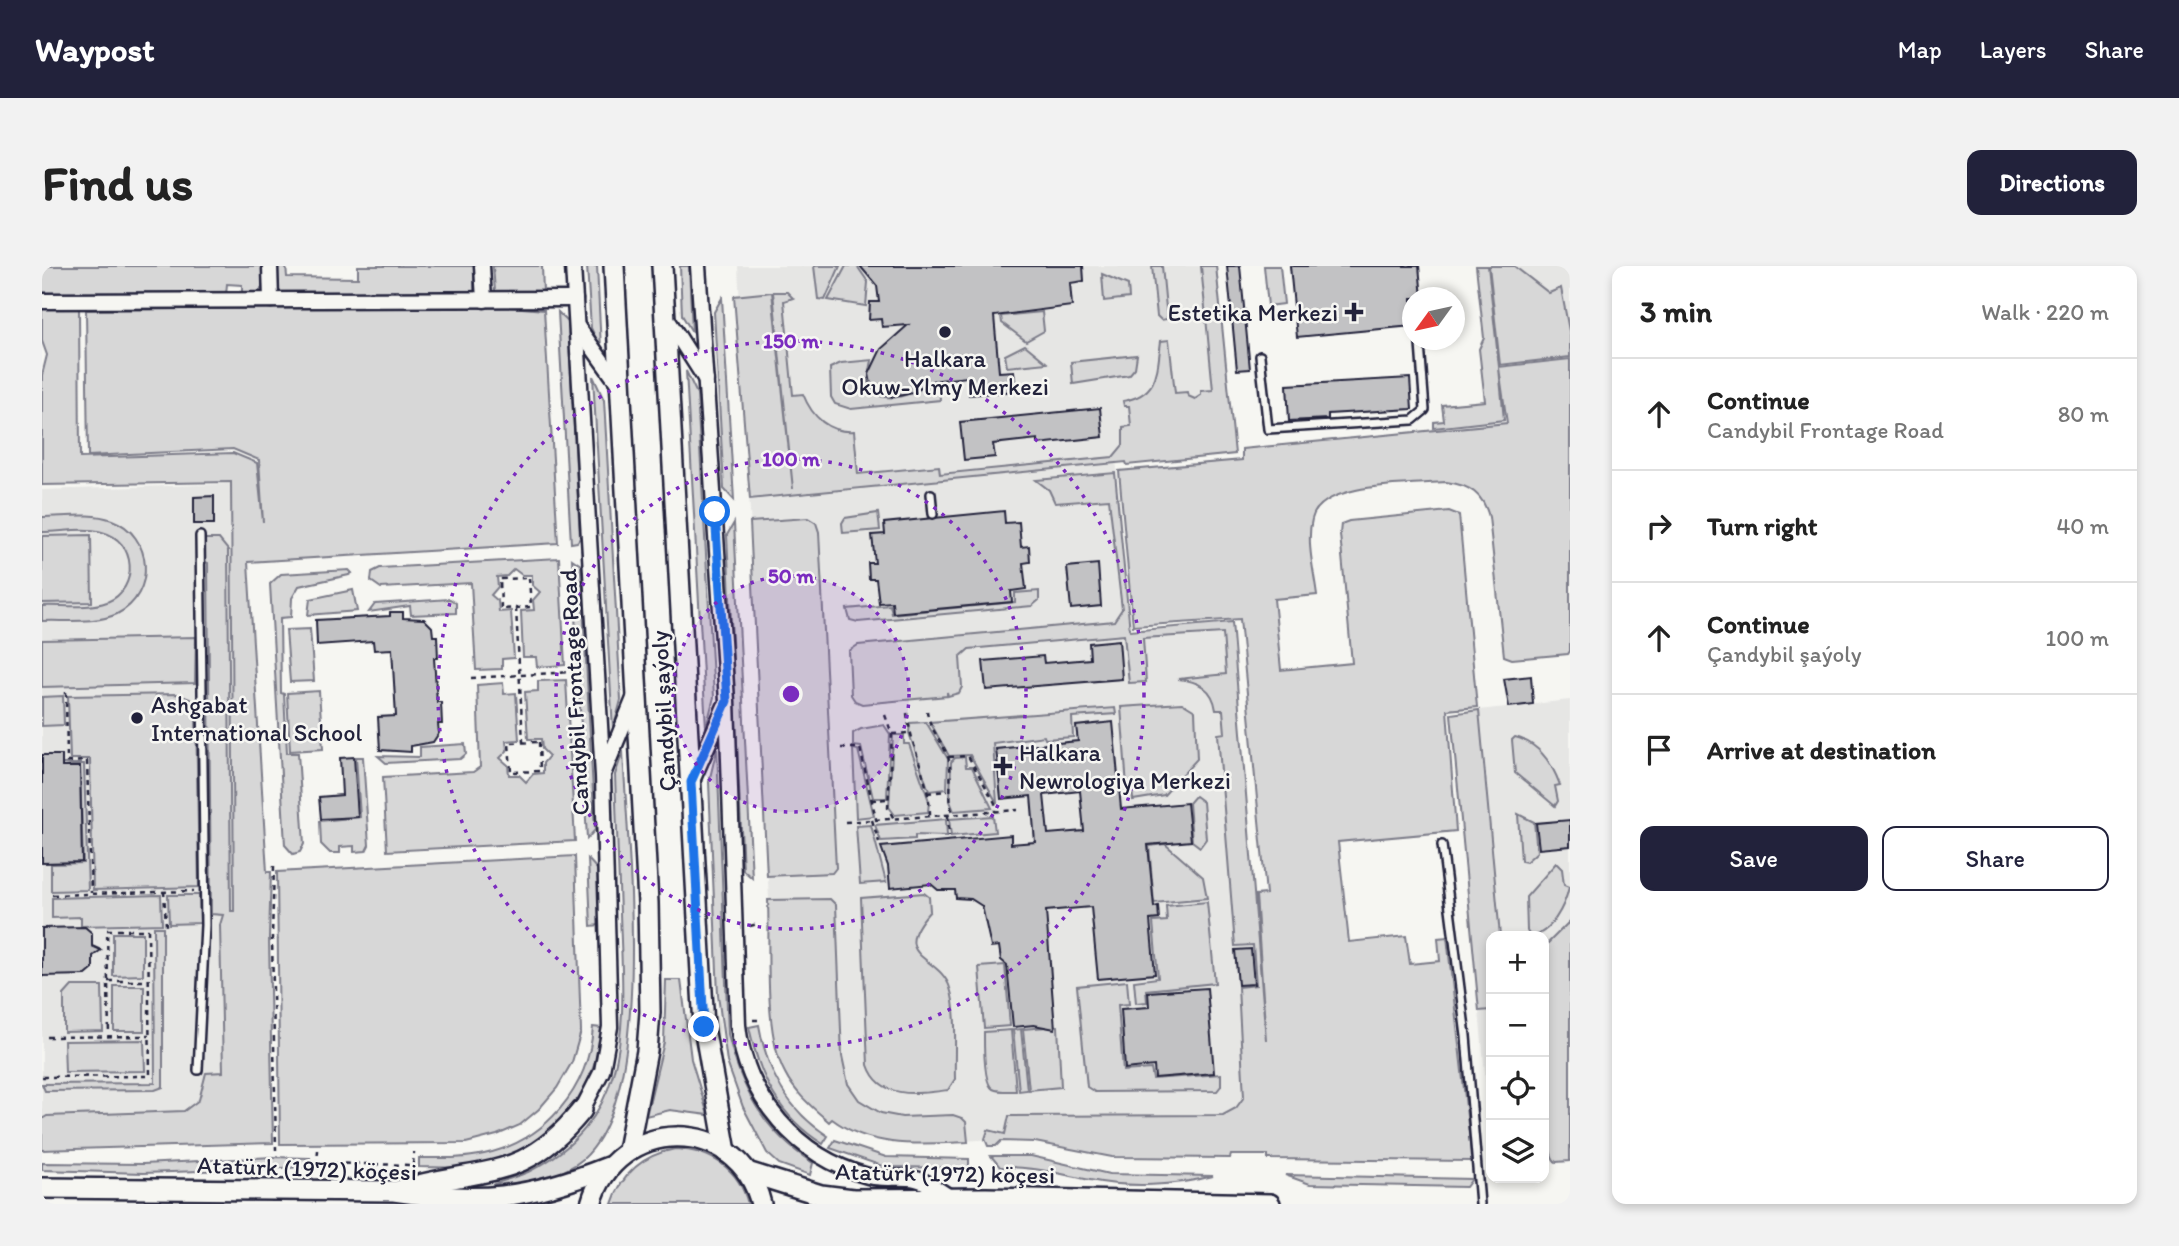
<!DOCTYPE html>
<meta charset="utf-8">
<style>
:root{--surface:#fff;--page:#f2f2f2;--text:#222;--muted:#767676;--line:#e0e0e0;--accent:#22223b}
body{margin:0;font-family:Itim,sans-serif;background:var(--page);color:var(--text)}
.controls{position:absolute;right:21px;bottom:21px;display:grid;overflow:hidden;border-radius:14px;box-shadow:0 4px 10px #0003}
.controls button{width:63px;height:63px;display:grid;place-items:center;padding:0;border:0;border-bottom:2px solid var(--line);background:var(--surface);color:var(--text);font:35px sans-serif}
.compass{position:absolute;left:1360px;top:21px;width:63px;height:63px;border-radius:50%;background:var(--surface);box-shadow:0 4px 10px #0003;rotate:237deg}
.stop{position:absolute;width:21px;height:21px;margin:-16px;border:5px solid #1a73e8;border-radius:50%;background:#fff}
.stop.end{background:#1a73e8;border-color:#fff;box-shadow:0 2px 7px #0008}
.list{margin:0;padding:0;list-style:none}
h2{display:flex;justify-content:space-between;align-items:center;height:91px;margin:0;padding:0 28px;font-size:30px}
h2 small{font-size:23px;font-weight:400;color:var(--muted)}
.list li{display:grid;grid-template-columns:46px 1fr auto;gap:21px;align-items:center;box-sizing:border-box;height:112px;padding:0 28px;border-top:2px solid var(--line)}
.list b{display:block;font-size:26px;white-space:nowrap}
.list p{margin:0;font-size:23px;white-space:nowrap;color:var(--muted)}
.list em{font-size:23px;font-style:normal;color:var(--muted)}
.actions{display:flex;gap:14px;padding:21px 28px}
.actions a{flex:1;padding:16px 0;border:2px solid var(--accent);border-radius:14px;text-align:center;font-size:24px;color:var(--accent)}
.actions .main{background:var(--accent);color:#fff}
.icon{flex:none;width:38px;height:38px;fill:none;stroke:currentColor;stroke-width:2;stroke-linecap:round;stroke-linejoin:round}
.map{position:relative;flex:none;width:1528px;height:938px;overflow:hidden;border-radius:14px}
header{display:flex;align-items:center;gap:42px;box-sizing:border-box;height:98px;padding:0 35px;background:var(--accent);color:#fff}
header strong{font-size:33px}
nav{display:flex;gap:38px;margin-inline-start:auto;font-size:24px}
.intro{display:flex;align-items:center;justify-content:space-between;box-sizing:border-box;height:168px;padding:0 42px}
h1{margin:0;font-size:49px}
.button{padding:18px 32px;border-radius:14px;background:var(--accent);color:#fff;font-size:24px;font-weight:700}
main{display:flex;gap:42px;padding:0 42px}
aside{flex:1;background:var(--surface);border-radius:14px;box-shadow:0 4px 10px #0003}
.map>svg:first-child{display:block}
</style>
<header>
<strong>Waypost</strong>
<nav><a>Map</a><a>Layers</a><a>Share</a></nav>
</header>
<div class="intro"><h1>Find us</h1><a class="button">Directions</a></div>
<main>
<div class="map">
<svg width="1528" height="938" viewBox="0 0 1528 938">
<rect width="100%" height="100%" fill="#f6f6f2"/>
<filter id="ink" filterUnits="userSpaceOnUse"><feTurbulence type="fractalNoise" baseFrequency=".0143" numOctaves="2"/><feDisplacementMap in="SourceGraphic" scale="14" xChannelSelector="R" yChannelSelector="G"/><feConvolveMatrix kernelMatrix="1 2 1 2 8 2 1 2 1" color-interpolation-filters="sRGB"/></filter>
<g filter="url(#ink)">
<g fill="#e6e6e4">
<path d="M696 0H1175L1193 178 1074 191 1088 365 1190 355 1231 870H989L923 875 821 869 727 634Z"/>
<path d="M1447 0H1528V92L1458 99Z"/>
<path d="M188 218 194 871H0V224Z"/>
<path d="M1528 434V893H1502V670H1449V869L1408 447Z"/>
</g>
<g fill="#d7d7d7" stroke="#7c7c89" stroke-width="2">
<path d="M0 0H220V22L215 28H200V19L185 18 184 28 0 29Z"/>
<path d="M235 0H244L245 11 316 12V0H432V27H235Z"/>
<path d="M451 0H500L501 26 453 25Z"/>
<path d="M545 0H555L559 83 549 62Z"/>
<path d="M638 0H647L650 66 640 49Z"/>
<path d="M772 0H798L783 34 776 33Z"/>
<path d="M804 0H815L826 16 824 40 786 34Z"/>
<path d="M1110 0H1120L1125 53 1119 54 1115 50Z"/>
<path d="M1159 0H1174L1193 188 1085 199 1084 196 708 233 692 30 730 26 751 223 731 26H745L751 32 742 35 751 129 761 128C770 151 787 167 812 165L816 208 897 200 898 208 1071 191 1081 179V161L1089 160 1087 140H1082L1081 135C1118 129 1115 103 1119 75L1127 74 1133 127 1145 126 1146 130 1153 133 1159 129V125L1171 124Z"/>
<path d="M1222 0H1238L1242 38 1226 40Z"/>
<path d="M1434 0H1446L1457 101 1528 93V385L1526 388 1470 393 1462 390 1447 251C1441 228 1428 219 1404 216 1372 219 1279 215 1270 253 1264 276 1272 305 1275 329L1232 333 1239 404 1310 397 1298 268 1299 258 1307 255 1407 245 1417 249 1435 441 1405 444 1414 565 1296 576 1307 676 1364 670 1368 698 1398 695 1396 672 1405 671 1430 895 1226 893V889H1189L1188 892 1070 891 993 876 959 875 954 880H946L943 873 946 864 963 868 967 850 1181 849 1194 842 1202 831 1196 721 1214 719 1211 679 1193 680 1176 468 1183 467 1181 444H1174C1171 422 1156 415 1136 413L1184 408 1181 367 1101 372 1104 416 1087 417 1082 369 927 383 918 391 920 421 917 427 906 430 905 426V430L820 438 813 435 809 429 807 385 816 379 1072 355 1080 343 1067 233 1013 237 1007 224 994 214 1073 207 1088 365 1190 356 1224 774 1214 629 1224 628 1198 353 1091 360 1077 205 1200 194V183L1465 157 1457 102 1462 154 1392 162V156L1402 155 1400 139 1443 135 1437 83 1442 72Z"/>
<path d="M1447 0H1472L1507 27 1519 22 1528 70V91L1458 99Z"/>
<path d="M1060 8 1086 19 1087 32 1062 35Z"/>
<path d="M680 32 692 234 682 223 672 46Z"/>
<path d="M457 40 502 44 516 277 206 296 225 606H229L227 672 231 877 0 884V853L5 850 142 845 157 834 164 807 181 806 178 659 181 649 169 648 166 297 163 296V273H177L186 284 189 645H192L189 216 0 219V109L5 89 0 75V43H37L38 192 191 187 215 197 221 256 217 194 191 183 46 190 44 44Z"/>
<path d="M516 46 526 56 538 272 535 276 529 277Z"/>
<path d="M1000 46 1002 65 984 75 960 57 959 50Z"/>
<path d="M983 79 1005 97 965 101 963 89Z"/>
<path d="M1095 89 1093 102 1087 109 1031 118 1029 96Z"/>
<path d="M830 94 826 116 835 129C860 138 874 120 897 118L898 134 809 143 793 138 789 131 788 102 799 97Z"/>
<path d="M644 105 655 128 672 431 664 462Z"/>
<path d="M551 110 562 134 579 434 571 464Z"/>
<path d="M836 247 838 264 801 267 800 257 803 252Z"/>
<path d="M0 251C22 251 49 246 70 254 111 269 115 328 75 348 54 358 23 354 0 355V340C20 339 46 343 65 336 98 323 94 274 60 266 42 261 19 266 0 266Z"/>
<path d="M766 252 774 257 777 266 794 602 790 607 725 610 708 256Z"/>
<path d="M692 257 710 612 701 604 685 269Z"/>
<path d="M49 269 50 336 0 337V270Z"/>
<path d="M517 292 523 399 495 401 494 391H481L479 345 492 344 491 334 498 326 490 319V309H480L472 303 465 310 455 311 456 321 449 329 456 335 457 346 469 345 472 392 460 393V403L434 404 429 317 339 322 329 315 330 306 338 302Z"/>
<path d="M530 293 539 299 553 564 545 573Z"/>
<path d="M307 304 310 307 307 309 257 320 250 332 249 351 238 352 239 427 242 428 245 487H256L262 578 258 586 251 588 243 579 228 318 239 308Z"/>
<path d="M311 324 315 345 266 349 268 333Z"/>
<path d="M997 325V334L990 340 816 356 808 354 805 343 848 339 850 348 973 336V327Z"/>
<path d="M408 333 414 337V347L369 349 368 340 327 346 333 338Z"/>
<path d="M268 363 272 415 248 416 244 364Z"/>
<path d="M154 371 153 417 0 421V374Z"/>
<path d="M524 414 533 575 345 585 341 511 431 506 438 501 435 419 461 417 462 428 474 427 477 474 464 475 465 485 458 492 466 499 467 509H477L484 516 491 508 501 507V497L507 490 500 483 499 473H486L483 426 496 425V415Z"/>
<path d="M277 425 281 483 248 485 245 427Z"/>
<path d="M135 428 148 433 154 443 157 621 51 624 48 493H28L26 430Z"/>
<path d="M21 430 22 459 0 460V431Z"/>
<path d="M1140 437 1153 445 1155 493 1122 529 1091 534 1090 521H1085L1079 441Z"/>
<path d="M1073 442 1074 448 1030 451 1031 471 1003 473 1002 470 951 477 955 537 928 489 907 490 888 456Z"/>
<path d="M1437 444 1458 670H1449V744L1437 745 1409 448Z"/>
<path d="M884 456 906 493 905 523 887 525 867 467 868 457Z"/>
<path d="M842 459 848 468 845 532H831L819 481 811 480V467L819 463Z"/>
<path d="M851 469H862V478H867L887 535 886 546 853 549 847 541Z"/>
<path d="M1473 471C1497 477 1510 497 1518 519L1513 520 1516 535 1513 540 1473 507 1470 474Z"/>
<path d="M423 478 424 488 418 493 344 497 336 490 378 491V481Z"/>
<path d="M675 482 686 768C699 823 722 866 771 897L768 909 737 898 725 887 701 841 685 796 676 729 667 516Z"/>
<path d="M811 483 816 484 832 550 814 552Z"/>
<path d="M581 485C585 578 614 829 541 893 518 913 480 917 450 919 462 914 474 911 486 906 585 857 583 770 579 675 577 620 575 564 573 509Z"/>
<path d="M314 491H321L327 579 324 585 312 586V580L298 581V587H288L279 578 278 555 318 551Z"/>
<path d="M923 491 924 501H930L950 542 912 545 908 535 909 496 913 492Z"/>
<path d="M21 498H42L46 624 9 625V598L41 597 38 500Z"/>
<path d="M1153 530 1161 536 1164 573 1158 581 1150 575 1147 537Z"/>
<path d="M1476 548 1492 556 1495 586 1484 596 1479 595Z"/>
<path d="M951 550 953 566 909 570 907 553Z"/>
<path d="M904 553 905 570 873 569V573L839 575 833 559Z"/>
<path d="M829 559 844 616 818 618 814 560Z"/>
<path d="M1123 578 1161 611 1165 632 1112 637 1107 580Z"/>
<path d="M533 590 539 765 530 796 515 822 497 843 478 859 455 869 424 877 238 878 235 606Z"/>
<path d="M546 593 555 603 558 659 549 660Z"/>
<path d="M1514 597 1520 603 1522 619 1527 621C1523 639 1509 669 1488 670L1485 665 1484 631Z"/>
<path d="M882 627 887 631 888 645C845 693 898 689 908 722 916 746 912 787 913 813L906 824C875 828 838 834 826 799L819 632Z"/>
<path d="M119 629 120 658 39 660V651L10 652V632Z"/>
<path d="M126 629H157L158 657 127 658Z"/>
<path d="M788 633 794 639 800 790 806 818 817 834 839 847 860 851 911 849 920 852 924 856 926 876C878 878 830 883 790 853L787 856C770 841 753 827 743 807 721 767 728 681 726 634Z"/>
<path d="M1165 636 1173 717 1104 724 1105 736 1094 737 1092 715 1116 712 1111 656 1125 655 1124 640Z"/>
<path d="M1528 655V895L1514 896C1496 886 1502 710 1502 681Z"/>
<path d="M112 661H121V821L113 824 3 825 0 818 113 817Z"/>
<path d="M71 667H101V709L71 710Z"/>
<path d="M963 699 968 760 942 762 937 701Z"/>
<path d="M624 714H639L649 793 666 849 628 844 604 850 622 776Z"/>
<path d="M1085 715 1087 738 1076 739 1081 805 1109 803 1111 813 1179 808V820L1175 825 1053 826 1045 821 1035 720Z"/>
<path d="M30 720H60L61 765 22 766V729Z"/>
<rect x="72" y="720" width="30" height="45"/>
<path d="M717 759C725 806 745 844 786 870L781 878C737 851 717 810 707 761Z"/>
<path d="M1016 760 1019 821 987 824 981 763Z"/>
<path d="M551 761 559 762C555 831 503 885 436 899 417 903 396 901 377 901V892C398 892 421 893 442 888 503 875 547 823 551 761Z"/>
<path d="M979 763 985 824 977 825 971 764Z"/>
<path d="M969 764 974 825C968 825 957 826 951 823 941 818 942 777 942 766Z"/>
<path d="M102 774 103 805 23 806 22 775Z"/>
<path d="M793 874 844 891 927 893V902L843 901 788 882Z"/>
<path d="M633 883C669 884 697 903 706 938H570C580 907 601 889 633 883Z"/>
<path d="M949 890H989L1067 908 1171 910C1134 920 1086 922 1048 914 1017 908 990 900 958 901Z"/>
<path d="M230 891 268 892 267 901 101 907 0 904V897L101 898Z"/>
<path d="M1243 909 1430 913 1424 921 1268 918Z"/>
</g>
<g fill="#c2c2c4" stroke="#22223b" stroke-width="2" fill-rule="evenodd">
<path d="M818 0H1041L1042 15 1028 17 1030 40 952 50 957 106 972 105 974 125 927 129 925 111 889 115 871 127 851 131 830 123 827 108 839 83 866 59 840 61 839 53 827 54 828 36H837L835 20Z"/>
<path d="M1185 0H1198L1208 103 1195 104Z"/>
<path d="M1248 0H1377L1380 32H1370V60L1255 71Z"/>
<path d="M1368 112 1370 143 1286 148V153L1247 155 1245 119Z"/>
<path d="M1058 142 1061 171 996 178V173L951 178 953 191 922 194 918 156Z"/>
<path d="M172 230V258H152V231Z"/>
<path d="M962 245 963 257 977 256 979 281 987 280 988 296 981 297 984 323 969 325 970 336 851 347 850 336 837 337 834 313H827L826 297H833L830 269 843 268 842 257Z"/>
<path d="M1056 298 1059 340 1029 343 1025 301Z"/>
<path d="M348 346H361V352L382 353 390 361 391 370H395L396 392H392L395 436H399L400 458H396L397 467 391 476 369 480V486L338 484 336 451 354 450 350 383 332 384 331 375 275 379 274 354 348 350Z"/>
<path d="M1077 374 1080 413 944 424 941 395 1001 390 1002 397 1048 393 1047 377Z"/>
<path d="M1489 410 1491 438 1467 441 1462 413Z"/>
<path d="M1071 456 1079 543 1145 537 1149 575 1106 579 1112 641 1116 640 1117 653 1108 654 1113 708 1056 713 1049 641 1004 645 1013 763 992 759 971 761 965 699 959 694 957 680 949 681 940 640 929 633 914 632 913 624H896L889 618 848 622 846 600 839 581 969 569V578L993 576 989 530 959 533 954 483 1036 475 1034 460ZM1038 525 1042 565 1006 568 1002 529Z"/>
<path d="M0 489H20V501H38L40 596 0 597Z"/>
<path d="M312 491 316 551 279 553 277 531 300 529 298 492Z"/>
<path d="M1528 554V580L1497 583 1494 557Z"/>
<path d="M43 661 50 667V680L59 684 51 690V703L44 709 0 710V662Z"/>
<path d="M1209 683 1212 718 1196 719 1193 684Z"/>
<path d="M1165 722 1172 807 1113 812 1112 800 1083 803 1079 743 1107 741 1106 726Z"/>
</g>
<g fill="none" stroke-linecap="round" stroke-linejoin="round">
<defs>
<g id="lane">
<path d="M1218 90 1226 163 1371 154 1383 144 1378 78"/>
<path d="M889 228 891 248"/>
<path d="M1400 579 1424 770 1438 938"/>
<path d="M156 804 163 659 158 270"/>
</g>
<g id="street">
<path d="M228 0 229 34"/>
<path d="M440 0 442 34"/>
<path d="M531 0 561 510 568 761 560 805 540 844"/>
<path d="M656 0 685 435 696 759C704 832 755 891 826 910 841 914 858 910 874 913 885 915 898 925 908 931"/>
<path d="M0 35 533 33"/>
<path d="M624 51 664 114"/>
<path d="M535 60 578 120"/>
<path d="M562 506 593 430"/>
<path d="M650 515 683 440"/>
</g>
<g id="secondary">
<path d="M572 0 606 637 608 746 605 785 586 884"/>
<path d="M620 0 662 761 684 886"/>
<path d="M705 906 779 929 811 933 944 932 1228 938"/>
<path d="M0 922 352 925C438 938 485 933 566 901"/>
<path d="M358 924C437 900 480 919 540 844"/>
<path d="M549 938C573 850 697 847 719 938"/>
</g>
</defs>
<use href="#lane" stroke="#22223b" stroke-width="12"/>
<use href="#street" stroke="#22223b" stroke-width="19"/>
<use href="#secondary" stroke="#22223b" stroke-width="24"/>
<g stroke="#22223b" stroke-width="2.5" stroke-dasharray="5 5" stroke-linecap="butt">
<path d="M487 312 489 341 459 343 458 313Z"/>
<path d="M474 342 481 476"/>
<path d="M429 412 530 406"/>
<path d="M24 426 25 496 45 495 49 627"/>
<path d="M885 445C887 463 900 474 906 491 911 503 906 530 910 547"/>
<path d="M865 447C869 482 888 515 888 550"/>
<path d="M843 449 850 468 846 542 852 553"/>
<path d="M850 468 866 467"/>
<path d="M497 476 498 505 469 506 467 477Z"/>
<path d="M799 482H818L834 553"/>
<path d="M907 491 926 490 953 537V546"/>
<path d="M885 527 906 525"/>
<path d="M829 534 846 533"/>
<path d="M906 549 907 570"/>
<path d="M830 554 837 576"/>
<path d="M803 556 976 544"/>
<path d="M232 600 230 671 234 884"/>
<path d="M122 625 124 660"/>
<path d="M10 629 152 625"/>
<path d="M708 660 716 658"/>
<path d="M66 715H106"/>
<path d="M711 754H721"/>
<path d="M5 771 107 770"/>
<path d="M0 811 108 810 106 664H65L67 770"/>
<path d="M276 884 275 897 371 899 372 886"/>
</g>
<use href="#lane" stroke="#f6f6f2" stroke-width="7"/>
<use href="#street" stroke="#f6f6f2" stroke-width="14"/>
<use href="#secondary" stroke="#f6f6f2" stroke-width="19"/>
</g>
</g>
<g fill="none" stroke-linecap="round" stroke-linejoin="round" filter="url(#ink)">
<path stroke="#1a73e8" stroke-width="9" d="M662 761 649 516 685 435 673 246"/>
</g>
<circle cx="749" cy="428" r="118" fill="#7b2cbf" fill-opacity=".12"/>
<g fill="none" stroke="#7b2cbf" stroke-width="3.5" stroke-dasharray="3.5 7">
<circle cx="749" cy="428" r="118"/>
<circle cx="749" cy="428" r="235"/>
<circle cx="749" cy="428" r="353"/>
</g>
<g fill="#22223b" stroke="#f6f6f2" stroke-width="2.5">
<path d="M1308.5 35.5h7v7h7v7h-7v7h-7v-7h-7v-7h7z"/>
<circle cx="903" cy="66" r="7"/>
<circle cx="95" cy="452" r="7"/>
<path d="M957.5 489.5h7v7h7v7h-7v7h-7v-7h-7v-7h7z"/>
</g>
<g text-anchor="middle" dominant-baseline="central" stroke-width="5" stroke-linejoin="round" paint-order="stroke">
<g font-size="24" fill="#22223b" stroke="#f6f6f2" text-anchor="start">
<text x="1296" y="46" text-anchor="end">Estetika Merkezi</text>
<text x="903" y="92" text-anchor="middle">Halkara<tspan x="903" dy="28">Okuw-Ylmy Merkezi</tspan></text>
<text x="109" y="438">Ashgabat<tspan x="109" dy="28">International School</tspan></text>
<text x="977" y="486">Halkara<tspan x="977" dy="28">Newrologiya Merkezi</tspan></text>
</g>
<g font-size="24" fill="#22223b" stroke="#f6f6f2">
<text transform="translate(532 426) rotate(-93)">Candybil Frontage Road</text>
<text transform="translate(621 445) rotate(-93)">Çandybil şaýoly</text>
<text transform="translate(265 902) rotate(2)">Atatürk (1972) köçesi</text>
<text transform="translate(903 907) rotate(1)">Atatürk (1972) köçesi</text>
</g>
</g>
<circle cx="749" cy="428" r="10" fill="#7b2cbf" stroke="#f6f6f2" stroke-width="3.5"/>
<g font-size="21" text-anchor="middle" font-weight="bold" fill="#7b2cbf" stroke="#f6f6f2" stroke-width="5" stroke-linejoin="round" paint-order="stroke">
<text x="749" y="82">150 m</text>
<text x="749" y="200">100 m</text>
<text x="749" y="317">50 m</text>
</g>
</svg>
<div class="controls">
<button>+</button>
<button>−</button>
<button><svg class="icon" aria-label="locate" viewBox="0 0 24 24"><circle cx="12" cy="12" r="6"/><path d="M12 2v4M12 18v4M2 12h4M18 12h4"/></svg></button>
<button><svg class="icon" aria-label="layers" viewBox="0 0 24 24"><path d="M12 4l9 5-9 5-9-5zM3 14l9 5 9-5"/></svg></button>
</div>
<svg class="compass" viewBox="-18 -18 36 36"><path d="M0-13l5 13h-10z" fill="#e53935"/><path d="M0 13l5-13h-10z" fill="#767676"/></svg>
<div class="stop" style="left:673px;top:246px"></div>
<div class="stop end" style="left:662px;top:761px"></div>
</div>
<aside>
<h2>3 min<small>Walk · 220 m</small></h2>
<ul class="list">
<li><svg class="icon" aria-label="ahead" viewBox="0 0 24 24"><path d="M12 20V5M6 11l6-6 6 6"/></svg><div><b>Continue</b><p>Candybil Frontage Road</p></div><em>80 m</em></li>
<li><svg class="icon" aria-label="right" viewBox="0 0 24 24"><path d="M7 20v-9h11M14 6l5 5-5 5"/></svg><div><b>Turn right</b></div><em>40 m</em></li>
<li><svg class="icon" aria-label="ahead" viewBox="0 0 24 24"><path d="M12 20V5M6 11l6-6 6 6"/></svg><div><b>Continue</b><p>Çandybil şaýoly</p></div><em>100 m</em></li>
<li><svg class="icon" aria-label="arrive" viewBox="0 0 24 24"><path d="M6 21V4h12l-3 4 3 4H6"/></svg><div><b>Arrive at destination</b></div></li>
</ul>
<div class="actions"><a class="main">Save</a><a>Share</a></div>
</aside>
</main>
